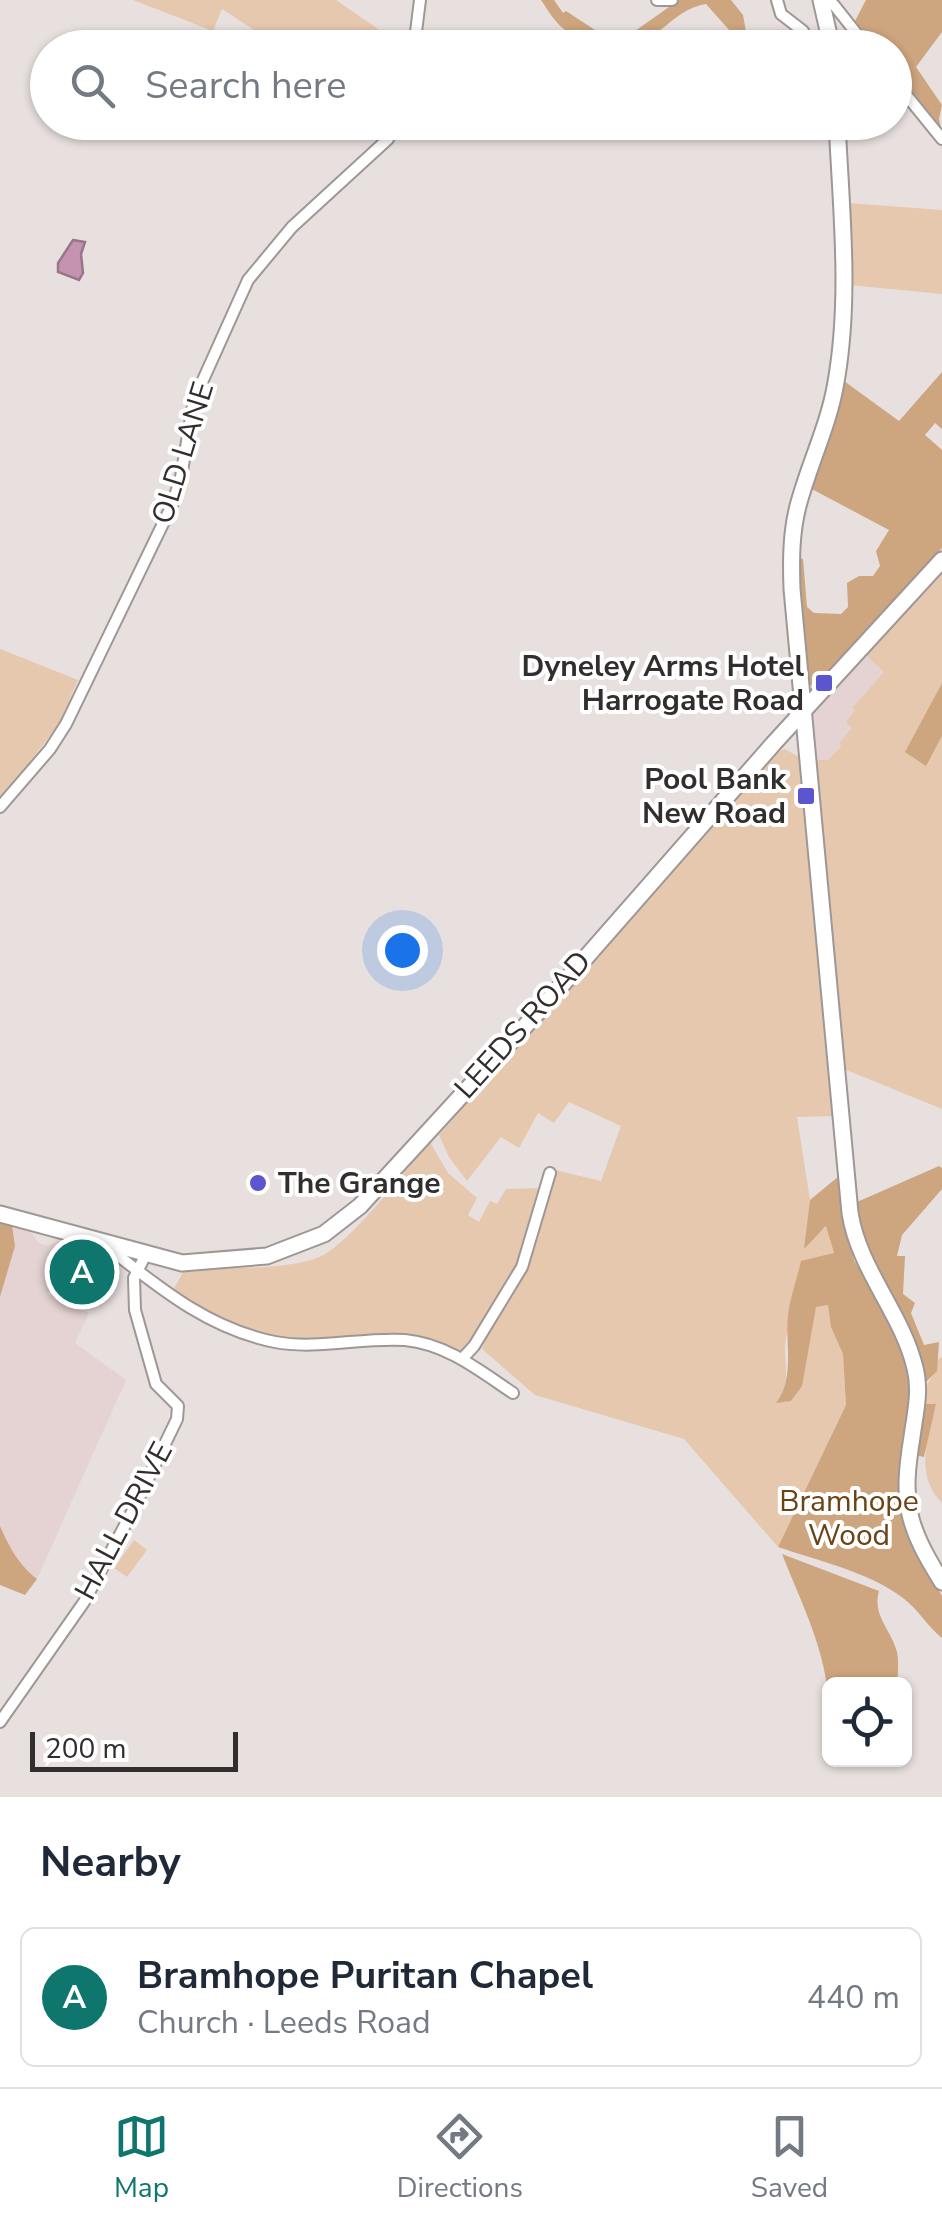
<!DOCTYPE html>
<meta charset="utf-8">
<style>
:root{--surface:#fff;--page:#f2f2f3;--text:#1f2937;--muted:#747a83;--line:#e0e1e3;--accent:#0f766e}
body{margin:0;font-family:"Nunito Sans",sans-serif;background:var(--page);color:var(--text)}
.controls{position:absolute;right:30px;bottom:30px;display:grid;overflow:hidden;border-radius:15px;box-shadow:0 2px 8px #0004}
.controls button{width:90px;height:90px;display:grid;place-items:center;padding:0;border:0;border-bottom:2px solid var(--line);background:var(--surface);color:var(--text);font:50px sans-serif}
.scale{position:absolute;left:30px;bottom:25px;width:208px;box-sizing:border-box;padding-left:10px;border:5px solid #322e2e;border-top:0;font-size:28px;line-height:35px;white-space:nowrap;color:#322e2e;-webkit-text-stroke:8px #fff;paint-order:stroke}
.you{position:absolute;left:402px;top:950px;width:35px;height:35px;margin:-25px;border:8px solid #fff;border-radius:50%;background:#1a73e8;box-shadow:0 0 0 15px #1a73e833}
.badge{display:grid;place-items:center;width:65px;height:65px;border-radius:50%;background:var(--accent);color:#fff;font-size:32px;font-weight:700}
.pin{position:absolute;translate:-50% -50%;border:5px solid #fff;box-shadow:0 2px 10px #0006}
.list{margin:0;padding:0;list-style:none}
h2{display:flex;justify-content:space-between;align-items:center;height:130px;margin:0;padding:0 40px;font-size:42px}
h2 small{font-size:32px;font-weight:400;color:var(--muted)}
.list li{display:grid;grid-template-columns:65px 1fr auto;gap:30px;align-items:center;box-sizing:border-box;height:140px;margin:0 20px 20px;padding:0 20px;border:2px solid var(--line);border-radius:15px}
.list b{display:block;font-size:38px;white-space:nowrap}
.list p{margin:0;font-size:32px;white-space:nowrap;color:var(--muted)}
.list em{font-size:32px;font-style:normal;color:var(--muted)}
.icon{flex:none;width:55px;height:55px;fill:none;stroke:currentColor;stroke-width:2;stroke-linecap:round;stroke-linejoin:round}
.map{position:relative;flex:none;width:942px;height:1797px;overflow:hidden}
.search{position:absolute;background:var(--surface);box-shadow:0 2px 8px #0004;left:30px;right:30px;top:30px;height:110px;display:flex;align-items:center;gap:25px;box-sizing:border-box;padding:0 35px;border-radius:55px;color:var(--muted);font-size:38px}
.sheet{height:290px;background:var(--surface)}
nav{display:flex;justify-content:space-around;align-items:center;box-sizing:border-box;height:140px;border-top:2px solid var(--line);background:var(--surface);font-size:28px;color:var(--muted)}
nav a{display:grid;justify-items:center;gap:5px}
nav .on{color:var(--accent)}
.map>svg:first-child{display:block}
</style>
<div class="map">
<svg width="942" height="1797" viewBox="0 0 942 1797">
<rect width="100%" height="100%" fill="#e8e0df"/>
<g fill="#e4d3d2">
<path d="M865 654 885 671 853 707 855 710 853 728 839 742 841 745 828 760H815L812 712Z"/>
<path d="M12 1225 28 1230 39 1243 49 1246 62 1240H72L48 1294 89 1313 75 1343 126 1380 37 1579 23 1568 13 1554 0 1526V1297L15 1246Z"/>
</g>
<g fill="#e5c8ad">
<path d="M133 0H336L404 47H280L222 9 213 31Z"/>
<path d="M848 203 942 210V294L849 285Z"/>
<path d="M942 573V683L906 751 926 765 942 736V1109L844 1069 815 760H828L841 746 839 743 852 728 846 722 855 710 852 708 884 672 865 654Z"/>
<path d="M0 649 78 680 59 724 0 800Z"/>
<path d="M785 749 799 757 833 1116 797 1117 810 1200 805 1247 827 1226 834 1254C820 1278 798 1304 788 1331 779 1354 795 1378 777 1402L791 1401 801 1386 816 1306 829 1305 831 1327 843 1353 846 1405 778 1547 684 1439 535 1395 482 1349 490 1325 532 1244 555 1170 601 1181 621 1126 569 1102 554 1123 538 1113 519 1148 501 1137 467 1181 449 1157 439 1135 774 753Z"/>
<path d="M430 1142 448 1173 477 1198 468 1215 479 1222 490 1201 497 1204 506 1189 540 1188 516 1271 465 1354 435 1340 411 1338 342 1337 287 1342 223 1325 172 1292 185 1269C224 1267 281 1271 317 1258 348 1247 405 1170 430 1142Z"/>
<path d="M942 1357V1503C914 1474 928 1440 936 1405L922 1404C924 1381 936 1378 938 1359Z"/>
<path d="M134 1540 147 1550 127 1577 114 1568Z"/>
</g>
<g fill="#cda57e">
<path d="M541 0H554L563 13 566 11 595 30 615 34 635 31 679 0H731L743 15 747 37 736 47 730 31 706 4C683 8 672 22 654 35 628 53 591 46 565 30 555 23 548 10 541 0Z"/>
<path d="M866 0H942V32L916 67 942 105 939 119 942 132 895 72 894 48 875 47 855 21Z"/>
<path d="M942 372V429L935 423 925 435 942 450V548L816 688 809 684 796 557 803 559 807 607 814 613 841 614 848 607 847 583 859 576H873L880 566 876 551 889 530 808 487 844 381 899 421Z"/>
<path d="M942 683V736L926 766 905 752Z"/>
<path d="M939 1166 942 1168V1189L902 1235 897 1256H905L903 1294 915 1303 911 1313 924 1345 939 1342 937 1371 923 1385 868 1264 857 1202Z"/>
<path d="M839 1176 854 1260 899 1339 909 1366 912 1401 902 1465 900 1513 909 1537 942 1596V1638C927 1626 918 1609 903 1598 869 1572 819 1561 778 1547L846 1405 843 1354 831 1327 828 1305 816 1307 802 1386 791 1401 776 1403C795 1378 785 1345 788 1316 790 1298 797 1279 801 1261L834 1253 826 1226 804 1249 810 1200Z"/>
<path d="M0 1223 12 1225 15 1246 0 1297Z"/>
<path d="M922 1404H936L924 1457 915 1455Z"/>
<path d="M0 1526C10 1548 18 1564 37 1579L25 1595 0 1585Z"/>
<path d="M782 1554 879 1591C872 1616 891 1629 897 1652 899 1662 898 1675 897 1684H830L829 1746 826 1743C825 1729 828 1717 828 1704 828 1654 800 1600 782 1554Z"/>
</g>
<path fill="#c493b0" stroke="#987589" stroke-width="2.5" d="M73 240 85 242 81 254 83 273 79 280 58 272V263Z"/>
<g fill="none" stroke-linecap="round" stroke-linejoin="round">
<defs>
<g id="minor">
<path d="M657 0H672"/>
<path d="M777 0 781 14 803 31"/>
<path d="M823 4 828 1 834 5 868 48"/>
<path d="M414 48 420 0"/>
<path d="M894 80 942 139"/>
<path d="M0 807 50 749 66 724 172 505 181 477 194 400 248 280 292 227 388 139 396 122"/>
<path d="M109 1245 111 1250C162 1290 210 1329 275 1342 317 1350 363 1337 405 1340 447 1344 480 1371 513 1393"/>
<path d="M462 1359 474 1346 522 1267 550 1173"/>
<path d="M0 1722 84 1602 132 1512 177 1419 178 1406 156 1384 135 1310 134 1278 146 1254"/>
</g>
<g id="highway">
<path d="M821 0 832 48"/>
<path d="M837 122C841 208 851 297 836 382 829 425 809 464 798 506 791 533 791 561 792 589L850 1213C859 1270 902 1313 915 1368 921 1391 915 1414 912 1437 901 1503 907 1526 942 1582"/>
<path d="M0 1214 182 1263 267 1256 324 1234 360 1206 539 1011 774 743 942 560"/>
</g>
</defs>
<use href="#minor" stroke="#9e9796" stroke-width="14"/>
<use href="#highway" stroke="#9e9796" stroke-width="19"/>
<use href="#minor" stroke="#fff" stroke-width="10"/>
<use href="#highway" stroke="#fff" stroke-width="15"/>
</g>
<g fill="#5b56ce" stroke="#fff" stroke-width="4">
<rect x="814" y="673" width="20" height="20" rx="5"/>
<rect x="796" y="786" width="20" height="20" rx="5"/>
<circle cx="258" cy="1183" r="10"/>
</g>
<g text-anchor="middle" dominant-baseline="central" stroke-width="8" stroke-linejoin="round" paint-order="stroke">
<g font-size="30" fill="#322e2e" stroke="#fff">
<text transform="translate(183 453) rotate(-73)">OLD LANE</text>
<text transform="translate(523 1025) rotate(-48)">LEEDS ROAD</text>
<text transform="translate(124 1521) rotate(-62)">HALL DRIVE</text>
</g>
<g font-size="30" font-weight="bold" fill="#322e2e" stroke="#fff" text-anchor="end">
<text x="804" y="666">Dyneley Arms Hotel<tspan x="804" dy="34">Harrogate Road</tspan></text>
<text x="786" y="779">Pool Bank<tspan x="786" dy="34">New Road</tspan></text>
<text x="278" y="1183" text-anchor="start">The Grange</text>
</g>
<g font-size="30" fill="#6b4316" stroke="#fff">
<text x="849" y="1501">Bramhope<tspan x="849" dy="34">Wood</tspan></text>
</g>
</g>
</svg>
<div class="controls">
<button><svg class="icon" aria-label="locate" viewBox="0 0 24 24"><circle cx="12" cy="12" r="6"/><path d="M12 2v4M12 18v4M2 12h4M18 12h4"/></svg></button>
</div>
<div class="scale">200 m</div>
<div class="you"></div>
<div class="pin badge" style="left:82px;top:1272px">A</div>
<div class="search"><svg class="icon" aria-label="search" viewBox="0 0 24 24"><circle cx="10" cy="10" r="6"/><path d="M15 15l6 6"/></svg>Search here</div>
</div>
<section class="sheet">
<h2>Nearby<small></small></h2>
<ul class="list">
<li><span class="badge">A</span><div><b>Bramhope Puritan Chapel</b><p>Church · Leeds Road</p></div><em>440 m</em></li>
</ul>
</section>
<nav>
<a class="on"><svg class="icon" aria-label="map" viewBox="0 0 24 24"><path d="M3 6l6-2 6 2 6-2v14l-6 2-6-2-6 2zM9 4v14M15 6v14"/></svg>Map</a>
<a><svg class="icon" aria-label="directions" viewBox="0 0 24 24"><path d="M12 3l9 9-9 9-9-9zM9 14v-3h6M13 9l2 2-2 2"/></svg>Directions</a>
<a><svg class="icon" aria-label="saved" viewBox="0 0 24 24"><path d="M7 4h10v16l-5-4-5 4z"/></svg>Saved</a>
</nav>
